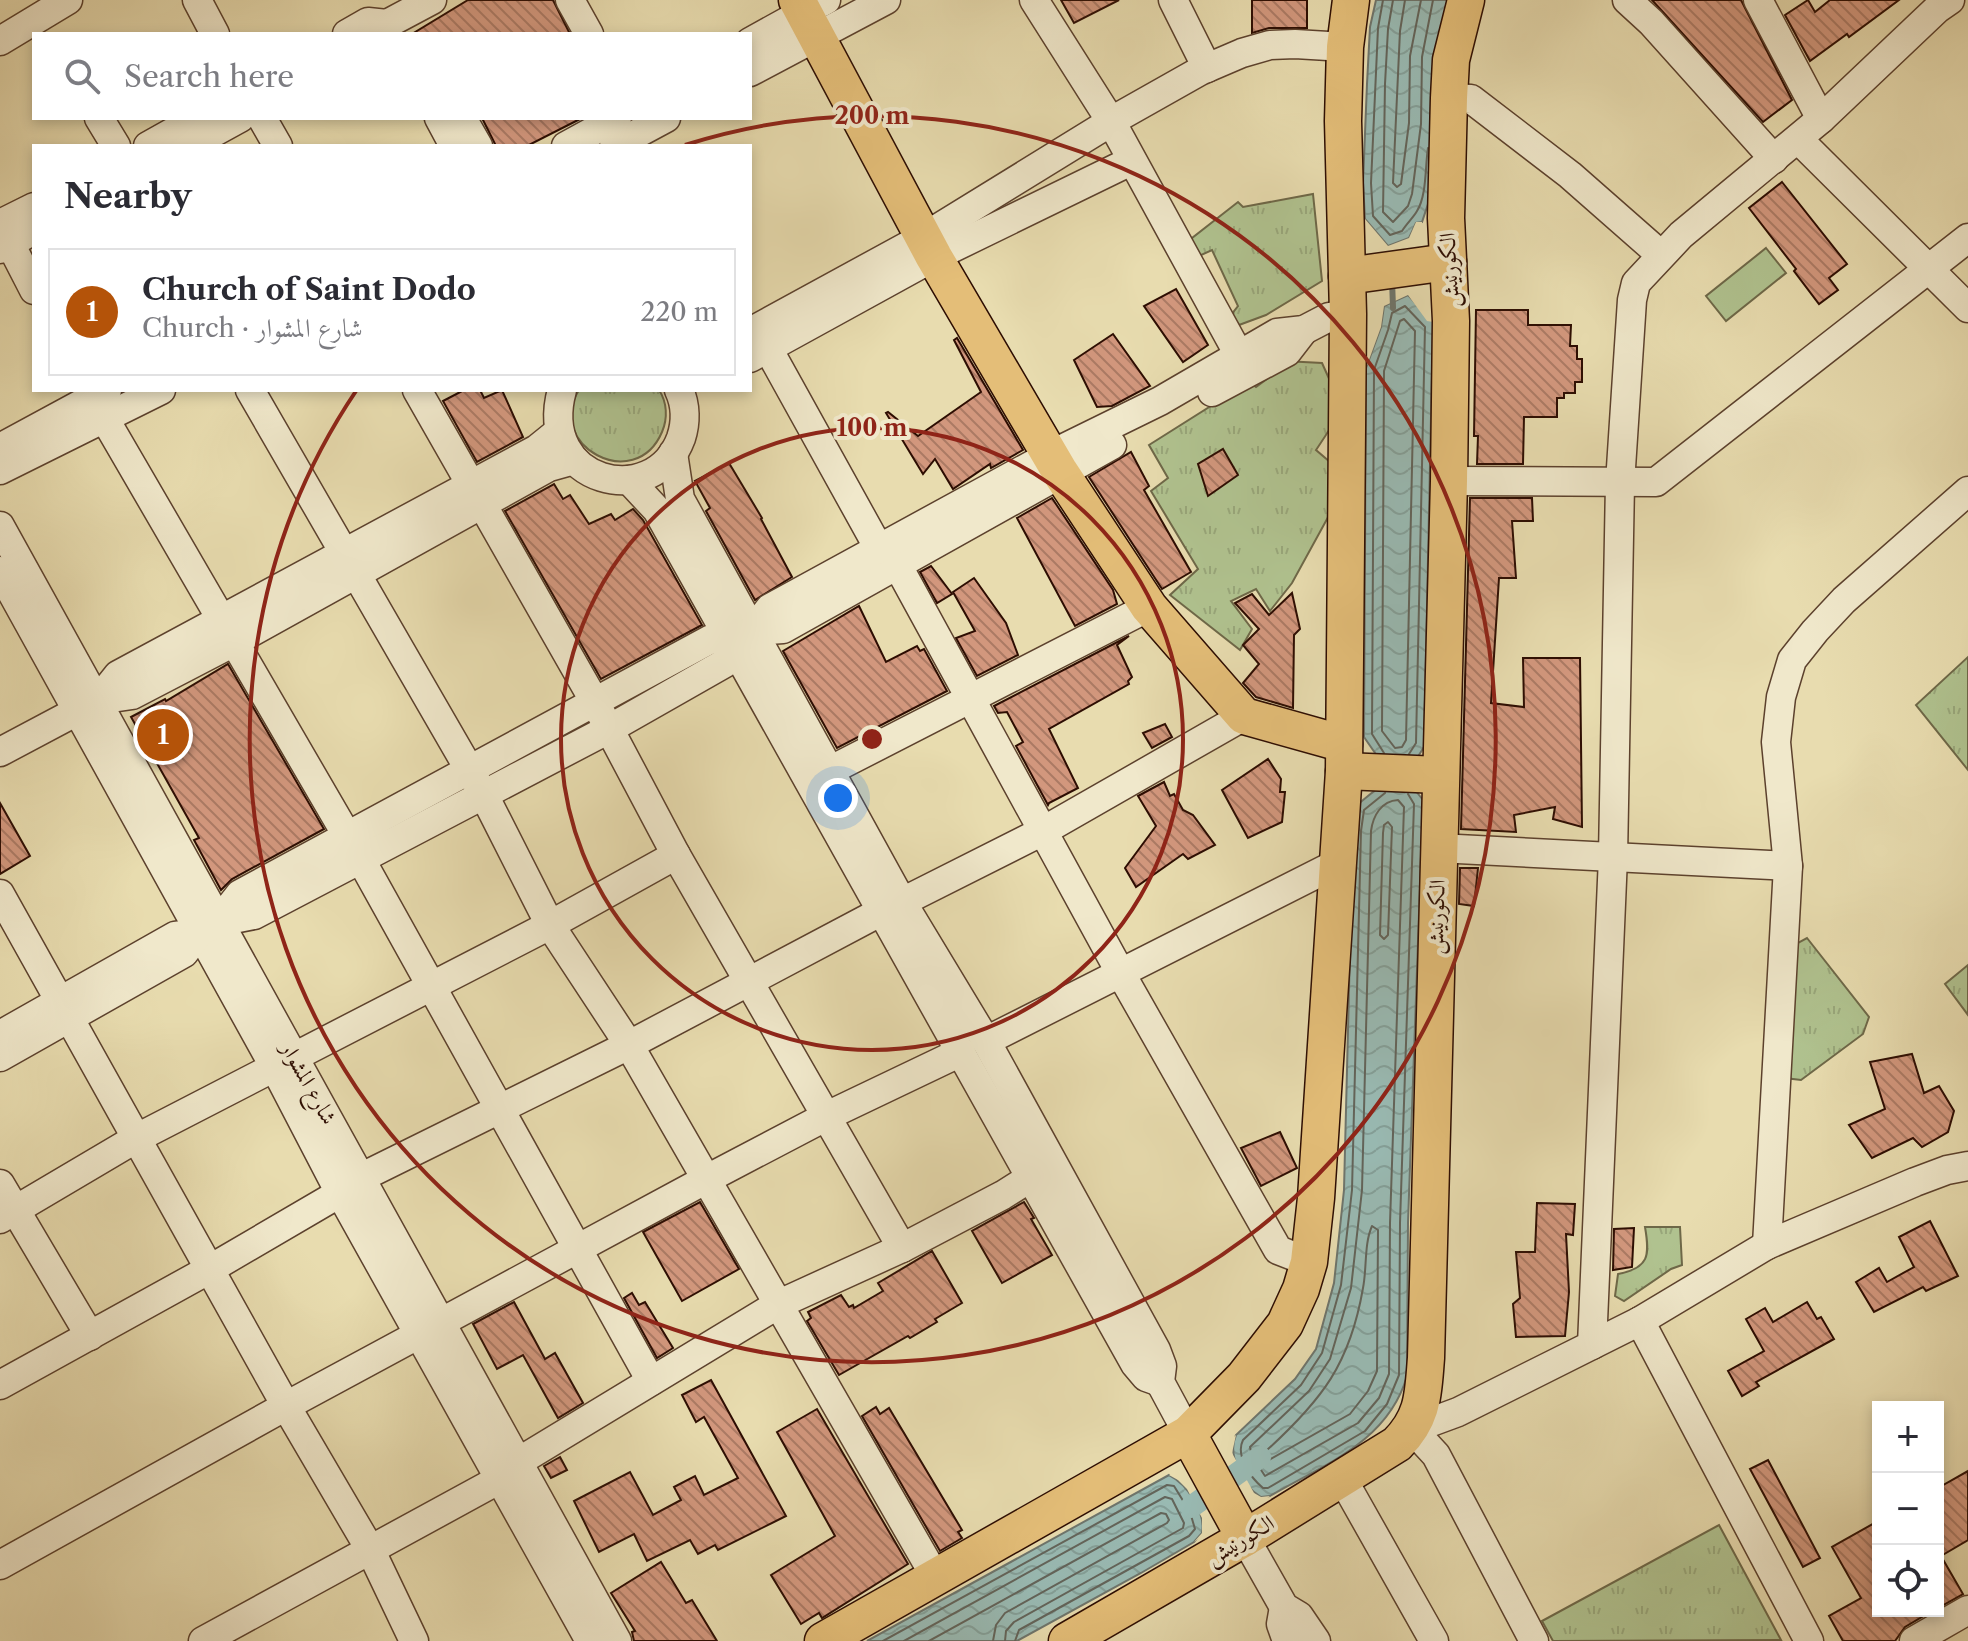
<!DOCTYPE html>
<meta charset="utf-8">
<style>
:root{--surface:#fff;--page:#f7f7f7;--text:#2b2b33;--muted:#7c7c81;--line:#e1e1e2;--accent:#b45309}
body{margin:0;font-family:"Libre Caslon Text",Amiri,serif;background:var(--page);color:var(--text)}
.controls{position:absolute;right:24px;bottom:24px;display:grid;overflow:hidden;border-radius:0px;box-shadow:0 4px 12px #0003}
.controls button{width:72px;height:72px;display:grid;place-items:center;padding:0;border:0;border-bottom:2px solid var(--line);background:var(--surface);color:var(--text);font:40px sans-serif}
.you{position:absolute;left:838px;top:798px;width:28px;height:28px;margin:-20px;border:6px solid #fff;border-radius:50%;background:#1a73e8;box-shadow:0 0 0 12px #1a73e833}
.badge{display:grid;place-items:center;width:52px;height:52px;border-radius:50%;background:var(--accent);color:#fff;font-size:26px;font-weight:700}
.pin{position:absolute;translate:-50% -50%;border:4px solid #fff;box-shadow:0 2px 8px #0006}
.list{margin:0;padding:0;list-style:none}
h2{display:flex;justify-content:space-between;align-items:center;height:104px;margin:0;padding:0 32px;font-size:34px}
h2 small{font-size:26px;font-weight:400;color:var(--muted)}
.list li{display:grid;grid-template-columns:52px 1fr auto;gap:24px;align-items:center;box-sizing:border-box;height:128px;margin:0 16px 16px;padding:0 16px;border:2px solid var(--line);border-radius:0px}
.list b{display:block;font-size:30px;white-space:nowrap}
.list p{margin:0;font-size:26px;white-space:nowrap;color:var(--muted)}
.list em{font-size:26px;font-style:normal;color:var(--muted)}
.icon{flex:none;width:44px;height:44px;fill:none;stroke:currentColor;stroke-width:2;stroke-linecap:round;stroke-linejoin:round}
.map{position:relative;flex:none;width:1968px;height:1641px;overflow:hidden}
.search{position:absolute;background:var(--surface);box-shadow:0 4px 12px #0003;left:32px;top:32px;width:720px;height:88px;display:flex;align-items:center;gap:20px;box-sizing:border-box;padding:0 28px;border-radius:0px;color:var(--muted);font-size:30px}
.panel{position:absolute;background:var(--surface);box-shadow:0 4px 12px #0003;left:32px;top:144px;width:720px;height:248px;border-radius:0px}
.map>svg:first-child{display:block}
</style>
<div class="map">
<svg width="1968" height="1641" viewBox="0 0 1968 1641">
<defs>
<pattern id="grass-tufts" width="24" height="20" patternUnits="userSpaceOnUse" patternTransform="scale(2)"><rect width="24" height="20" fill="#b0c28f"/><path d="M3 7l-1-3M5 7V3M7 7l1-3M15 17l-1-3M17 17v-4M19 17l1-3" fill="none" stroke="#98a67a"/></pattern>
<pattern id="water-waves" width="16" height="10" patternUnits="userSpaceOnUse" patternTransform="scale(2)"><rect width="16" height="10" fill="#99bab3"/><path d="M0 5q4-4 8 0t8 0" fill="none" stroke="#849f98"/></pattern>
<pattern id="building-back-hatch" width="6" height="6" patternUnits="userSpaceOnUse" patternTransform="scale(2)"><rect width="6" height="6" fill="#d2977d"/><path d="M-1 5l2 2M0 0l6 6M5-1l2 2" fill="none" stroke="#ab7a64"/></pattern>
</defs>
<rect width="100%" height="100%" fill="#e8dcaf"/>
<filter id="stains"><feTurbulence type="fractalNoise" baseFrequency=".0025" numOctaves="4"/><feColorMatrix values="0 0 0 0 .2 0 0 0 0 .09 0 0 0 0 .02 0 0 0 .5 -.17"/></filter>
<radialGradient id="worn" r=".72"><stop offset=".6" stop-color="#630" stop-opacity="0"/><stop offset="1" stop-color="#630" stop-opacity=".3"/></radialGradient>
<g fill="url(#grass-tufts)" stroke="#6e6848" stroke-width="2">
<path d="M1313 194 1322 281 1266 315 1239 325 1231 315 1238 306 1212 250 1199 256 1187 242 1238 202 1243 207Z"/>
<path d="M1284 361 1322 363C1343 410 1345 407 1316 450L1337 468 1338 499 1292 583 1270 611 1256 589 1231 601 1252 629 1240 650 1170 595 1198 569 1151 491 1168 478 1149 445 1249 382 1256 387 1283 367Z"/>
<path d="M579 390H659C667 402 668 418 662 432 635 495 544 445 579 390Z"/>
<path d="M1968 657V770L1916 705Z"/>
<path d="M1807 938 1869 1017 1863 1034 1801 1080 1785 1078 1792 946Z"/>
<path d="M1968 965V1015L1945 984Z"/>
<path d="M1645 1227H1680L1682 1265 1671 1269 1624 1301 1615 1296 1618 1274C1649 1268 1650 1256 1645 1227Z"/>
<path d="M1719 1525 1781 1640 1553 1641 1542 1621Z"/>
</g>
<path fill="#b0c28f" stroke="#6e6848" stroke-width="2" d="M1766 248 1786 273 1726 321 1706 296Z"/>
<g fill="url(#water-waves)" stroke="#6e756c" stroke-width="2">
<path d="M1376 0H1453L1430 198 1422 222 1416 223 1409 238 1388 246 1365 219 1363 183 1367 84 1370 27Z"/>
<path d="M1408 295 1433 322 1424 747 1417 758 1384 766 1364 737 1366 368 1381 327 1384 306Z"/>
<path d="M1411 785 1423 800 1408 1223 1407 1376C1388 1442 1325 1464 1270 1496L1261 1497C1242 1486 1227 1455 1236 1435L1295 1379 1316 1349 1334 1283 1344 1190 1353 830 1357 805 1379 787Z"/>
<path d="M1169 1475C1187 1484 1206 1512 1202 1533L1194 1542 1141 1573 1017 1641H867Z"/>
</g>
<g fill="#e8dcaf">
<path d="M1361 219H1365L1388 246 1409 238 1416 222H1422V226H1418L1411 241 1388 250Z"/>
<path d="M1406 292H1410L1433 315V322L1427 321 1408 295 1384 306 1381 327 1366 368V358L1377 326 1381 304Z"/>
<path d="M1236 1435 1232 1453 1254 1493 1261 1497 1270 1496 1263 1501 1252 1496 1245 1487 1228 1455V1442Z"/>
<path d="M1173 1472 1181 1476 1190 1487 1206 1517V1534L1194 1542 1202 1533V1518L1187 1489 1178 1480 1169 1475Z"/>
</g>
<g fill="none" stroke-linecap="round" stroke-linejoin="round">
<g stroke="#63645a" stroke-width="2">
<path d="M1383 0 1378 28 1371 183 1373 216 1390 235 1402 231C1407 223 1413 218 1417 211 1427 195 1425 166 1428 148"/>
<path d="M1393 0 1388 29 1385 84 1383 212 1393 222 1408 206 1412 194 1421 124 1422 57 1433 0"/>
<path d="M1405 0 1400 31 1393 183 1397 187 1401 184 1409 123 1410 56 1421 0"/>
<path d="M1404 319 1415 331 1406 740 1402 747 1395 748 1382 731 1384 371 1400 321Z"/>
<path d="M1384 753 1372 734 1374 370 1388 330 1392 313 1405 306 1425 327 1416 743 1409 754"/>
<path d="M1385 793 1364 810 1361 831 1352 1190 1341 1285 1322 1353 1301 1385 1243 1440C1235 1456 1251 1478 1263 1488H1268L1365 1431 1387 1404 1399 1375 1400 1223 1414 804 1408 794"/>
<path d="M1398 800 1404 807 1390 1223 1389 1374 1379 1398 1358 1423 1265 1476 1252 1456 1250 1447 1309 1391 1330 1359 1351 1288 1362 1190 1371 831C1373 816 1381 801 1398 800Z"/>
<path d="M1388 822 1392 827 1388 935 1384 939 1380 935 1383 833 1384 825Z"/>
<path d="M1372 1226 1378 1230 1377 1371 1368 1391 1350 1414 1269 1460 1266 1451C1322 1400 1350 1364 1363 1288 1367 1268 1364 1244 1372 1226Z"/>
<path d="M883 1641 1167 1485 1174 1486 1190 1512 1195 1529 1189 1536 1019 1630 1015 1641"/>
<path d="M904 1641 1165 1497 1172 1499 1184 1523 1183 1528 1014 1622 1006 1631 1005 1641"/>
<path d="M929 1641 1161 1513 1166 1514 1169 1520 1167 1523 1005 1613 996 1625 993 1641"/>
</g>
<path stroke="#6e756c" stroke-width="6" d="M1392 279 1393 308"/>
<path stroke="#99bab3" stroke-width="22" d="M1191 1507 1260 1457"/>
</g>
<g fill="url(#building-back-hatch)" stroke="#2d0d02" stroke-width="2">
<path d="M468 0H553L570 34H412Z"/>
<path d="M1061 0H1119L1074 23Z"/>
<path d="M1252 0H1307V28H1269L1252 33Z"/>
<path d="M1652 0H1741L1792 100 1763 122Z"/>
<path d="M1808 0 1815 12 1830 0H1899L1849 37 1847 34 1810 61 1785 15Z"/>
<path d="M482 118H582L527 146H496Z"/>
<path d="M1782 182 1847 264 1829 278 1838 290 1819 304 1794 271 1796 269 1749 208Z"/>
<path d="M1176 289 1208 345 1183 362 1144 306Z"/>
<path d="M1476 310H1528V325H1571L1570 346H1577V359H1582V382H1575V393H1564V398H1557V417H1524L1523 464H1477L1478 436H1474Z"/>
<path d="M1113 334 1150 386 1112 406 1097 407 1074 360Z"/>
<path d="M957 338 1023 450 991 468 990 464 953 489 935 459 923 474 886 413 888 412 918 436 981 392 954 340Z"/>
<path d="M464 390H480L484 398 502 390 523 437 477 462 443 401Z"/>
<path d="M1223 449 1238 475 1208 496 1198 464Z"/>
<path d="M1131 452 1149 486 1144 490 1191 572 1162 589 1089 477Z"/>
<path d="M729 463 762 518 761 519 792 577 755 600 706 511 710 508 695 481Z"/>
<path d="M554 484 563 499 570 495 589 524 611 514 615 520 633 509 643 520 702 625 601 679 505 511Z"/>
<path d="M1052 498 1113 590 1117 604 1075 626 1017 518Z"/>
<path d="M1470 498H1532L1533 521H1512L1516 578H1499L1491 703 1524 707 1523 658H1580L1582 827 1553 819 1555 807 1514 815 1516 832 1461 829Z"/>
<path d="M931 566 952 594 937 603 920 572Z"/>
<path d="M974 578 1006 623 1018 655 977 676 956 638 975 631 953 592Z"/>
<path d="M1292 593 1300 629 1294 635 1293 708 1256 697 1243 683 1259 664 1243 645 1259 629 1235 603 1252 594 1269 615Z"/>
<path d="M859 606 886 662 917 646 920 651 924 649 947 691 837 748 783 651Z"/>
<path d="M1129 636 1117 645 1132 677 1128 681 1129 684 1049 729 1078 788 1049 803 1048 805 1016 746 1023 742 1007 712 998 713 994 706Z"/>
<path d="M228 664 324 829 232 879 221 890 194 840 199 838 131 717 165 699 166 701Z"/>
<path d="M1165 724 1172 737 1152 748 1143 733Z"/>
<path d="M1268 759 1281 779 1280 792H1285L1282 822 1248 838 1222 790Z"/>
<path d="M1164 782 1170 796 1174 794 1183 810 1193 815 1215 845 1188 859 1183 854 1136 887 1125 868 1156 826 1138 796Z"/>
<path d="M0 803 30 856 0 874Z"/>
<path d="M1460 868H1478L1474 906 1459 904Z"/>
<path d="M1912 1054 1924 1093 1939 1086 1954 1111 1948 1132 1922 1147 1913 1138 1872 1158 1849 1125 1885 1109 1870 1062Z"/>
<path d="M1280 1132 1297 1168 1261 1186 1241 1148Z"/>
<path d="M700 1202 739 1269 682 1301 643 1232Z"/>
<path d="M1024 1202 1034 1218 1031 1219 1052 1255 1002 1283 972 1231Z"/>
<path d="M1537 1203 1575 1204 1573 1235 1566 1234 1569 1292 1565 1336 1516 1337 1513 1304 1520 1298 1516 1252H1535Z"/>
<path d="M1930 1221 1958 1276 1926 1291 1923 1287 1874 1312 1856 1282 1879 1268 1887 1282 1914 1267 1899 1237Z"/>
<path d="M1634 1228 1632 1267 1613 1270 1614 1229Z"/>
<path d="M932 1251 962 1303 935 1319 937 1322 910 1338 908 1336 839 1375 807 1321 811 1318 808 1312 841 1295 849 1307 853 1305 854 1308 883 1291 878 1283Z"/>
<path d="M632 1293 639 1305 645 1302 673 1348 657 1358 624 1298Z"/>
<path d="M514 1302 545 1359 555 1353 583 1403 558 1418 523 1355 497 1369 473 1324Z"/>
<path d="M1807 1302 1817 1319 1821 1317 1834 1339 1756 1382 1759 1386 1742 1396 1728 1371 1764 1351 1746 1319 1765 1308 1773 1322Z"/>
<path d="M711 1380 786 1516 718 1550 715 1545 698 1554 690 1540 647 1561 634 1534 599 1552 574 1501 630 1472 653 1515 681 1500 674 1487 695 1476 704 1495 738 1478 704 1417 696 1422 682 1395Z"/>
<path d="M876 1407 880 1414 889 1408 962 1530 958 1532 962 1538 940 1551 862 1416Z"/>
<path d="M817 1409 908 1564 822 1618 819 1613 801 1624 771 1575 835 1536 777 1432Z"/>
<path d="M560 1457 567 1470 551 1478 544 1466Z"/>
<path d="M1768 1460 1820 1558 1803 1567 1750 1469Z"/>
<path d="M1968 1471V1540L1941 1556 1963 1594 1938 1608V1488Z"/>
<path d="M1878 1521V1611H1932L1905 1627 1895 1641H1843L1829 1616 1861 1598 1832 1547Z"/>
<path d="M661 1562 686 1603 692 1600 717 1641H634L632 1632 635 1631 611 1593Z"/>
</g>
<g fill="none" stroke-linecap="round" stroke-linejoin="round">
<defs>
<g id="minor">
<path d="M197 0 215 34"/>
<path d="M570 0 589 34"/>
<path d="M1034 0 1112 123 1239 355"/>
<path d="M1173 0 1207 68"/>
<path d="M1627 0 1651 22 1774 159"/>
<path d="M1758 0 1821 119"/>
<path d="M347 34 368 22 387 24"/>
<path d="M381 34 387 24 432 0"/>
<path d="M0 41 68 0"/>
<path d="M750 42 826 0"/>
<path d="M750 72 886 0"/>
<path d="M1449 98 1471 99 1570 175 1661 255"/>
<path d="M99 118 116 146"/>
<path d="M262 118 278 146"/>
<path d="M439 118 454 146"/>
<path d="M462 118 478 146"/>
<path d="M1798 139 1968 308"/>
<path d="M148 146 198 118"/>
<path d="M189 146 240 118"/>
<path d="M566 146 617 118"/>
<path d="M614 146 666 118"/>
<path d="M34 207 0 224 34 290"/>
<path d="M0 249 34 230"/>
<path d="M750 332 924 237 1122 115 1200 71 1242 53 1270 45 1295 44 1345 47"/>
<path d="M760 334 878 547"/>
<path d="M750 358 934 257 1131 161"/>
<path d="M88 390 360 858 651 1381"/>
<path d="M250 390 484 795 550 925 629 1045 936 1578"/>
<path d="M417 390 596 704 676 855 902 1248"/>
<path d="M562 390C536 484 654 512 681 438 686 423 686 405 679 390"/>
<path d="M1212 392 1287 352 1304 330"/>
<path d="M0 448 107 390"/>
<path d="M673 453 680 499 902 902 986 1041 1156 1350 1162 1366 1160 1382 1188 1434"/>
<path d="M0 470 161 390"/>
<path d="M629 480 657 510 1135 1364 1146 1377 1160 1382"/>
<path d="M1449 481 1656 482 1968 238"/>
<path d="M0 526 617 1641"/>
<path d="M898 566 1120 972 1278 1250 1309 1262"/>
<path d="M0 571 275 1068 340 1193 590 1641"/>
<path d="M752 631 783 629 1112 445"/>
<path d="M98 700 118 675 537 449 558 432"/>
<path d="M0 752 98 700 132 695 232 643 549 467 574 460"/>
<path d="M829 771 1149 607"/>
<path d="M1438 848 1788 866"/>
<path d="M0 894 286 1406 371 1551 414 1641"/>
<path d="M902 902 1043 831 1244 716"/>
<path d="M218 922 240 894 711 639 732 643"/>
<path d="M0 1035 175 936 199 933 218 922 254 915 609 729 725 663 732 643 752 631 770 608 1052 454 1160 401 1277 333 1304 330 1329 317 1348 314"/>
<path d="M986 1041 1340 862"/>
<path d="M0 1057 184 953 199 933"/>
<path d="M0 1184 90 1336"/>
<path d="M0 1219 137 1138 550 925 676 855"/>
<path d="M1767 1245 1788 866 1776 742 1781 697 1792 660 1815 631 1844 600 1968 491"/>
<path d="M1640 1321 1809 1641"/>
<path d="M1592 1345 1640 1321 1767 1245 1915 1182 1947 1170 1968 1166"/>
<path d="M0 1385 210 1269 340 1193 360 1178 629 1045 882 911"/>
<path d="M1342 1478 1434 1641"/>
<path d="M1245 1538 1284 1607 1299 1616 1316 1641"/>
<path d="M0 1565 286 1406 705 1180 827 1116 961 1052"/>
<path d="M1284 1607 1281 1624 1287 1641"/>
<path d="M203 1641 500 1479 518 1462 777 1305 902 1248 1003 1195 1030 1178"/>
<path d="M1534 1641 1436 1455 1412 1429 1458 1412 1592 1345 1613 857 1620 483 1632 300 1636 283 1681 235 1821 119 1937 9 1950 0"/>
<path d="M1914 1641 1968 1610"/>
</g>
<g id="major">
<path d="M797 0 934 257 1060 472 1149 607 1244 716 1344 744"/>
<path d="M1347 276 1448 262"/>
<path d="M1344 771 1440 775"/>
<path d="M1188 1434 1245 1538"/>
<path d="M823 1641 1188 1434 1244 1377 1285 1324 1301 1289 1309 1262 1316 1198 1344 771 1348 314 1343 121 1345 47 1351 0"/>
<path d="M1067 1641 1245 1538 1397 1444C1424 1417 1423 1394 1426 1358L1449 481 1451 321 1446 218 1449 98 1451 60 1466 0"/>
</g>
</defs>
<use href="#minor" stroke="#5c412d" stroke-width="31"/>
<use href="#major" stroke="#2d0d02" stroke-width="39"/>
<use href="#minor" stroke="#f0e8cb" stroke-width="28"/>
<use href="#major" stroke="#e4be78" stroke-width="36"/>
</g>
<g fill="none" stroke="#8f2418" stroke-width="4">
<circle cx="872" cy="739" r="311"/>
<path d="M685 145A623 623 0 1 1 356 391"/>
</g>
<g text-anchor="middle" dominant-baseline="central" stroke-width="8" stroke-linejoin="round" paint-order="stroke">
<g font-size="22" fill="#2d0d02" stroke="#f0e8cb">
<text transform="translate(1449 270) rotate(-93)">الكورنيش</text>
<text transform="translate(1436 917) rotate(-88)">الكورنيش</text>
<text transform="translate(309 1083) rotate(61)">شارع المشوار</text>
<text transform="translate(1240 1540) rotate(-31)">الكورنيش</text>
</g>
</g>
<circle cx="872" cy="739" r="12" fill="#8f2418" stroke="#f0e8cb" stroke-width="4"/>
<g font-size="24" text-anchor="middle" font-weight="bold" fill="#8f2418" stroke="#f0e8cb" stroke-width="8" stroke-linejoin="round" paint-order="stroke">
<text x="872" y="124">200 m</text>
<text x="872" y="436">100 m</text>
</g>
<rect width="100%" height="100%" filter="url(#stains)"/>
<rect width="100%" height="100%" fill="url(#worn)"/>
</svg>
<div class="controls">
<button>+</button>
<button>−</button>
<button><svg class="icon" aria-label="locate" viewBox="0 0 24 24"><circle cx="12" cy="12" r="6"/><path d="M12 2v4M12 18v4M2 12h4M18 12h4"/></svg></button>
</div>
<div class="you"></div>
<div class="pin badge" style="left:163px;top:735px">1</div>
<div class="search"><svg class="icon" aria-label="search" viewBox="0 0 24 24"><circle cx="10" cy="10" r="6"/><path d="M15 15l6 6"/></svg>Search here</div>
<section class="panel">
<h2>Nearby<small></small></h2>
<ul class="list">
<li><span class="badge">1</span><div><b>Church of Saint Dodo</b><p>Church · شارع المشوار</p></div><em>220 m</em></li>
</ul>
</section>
</div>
